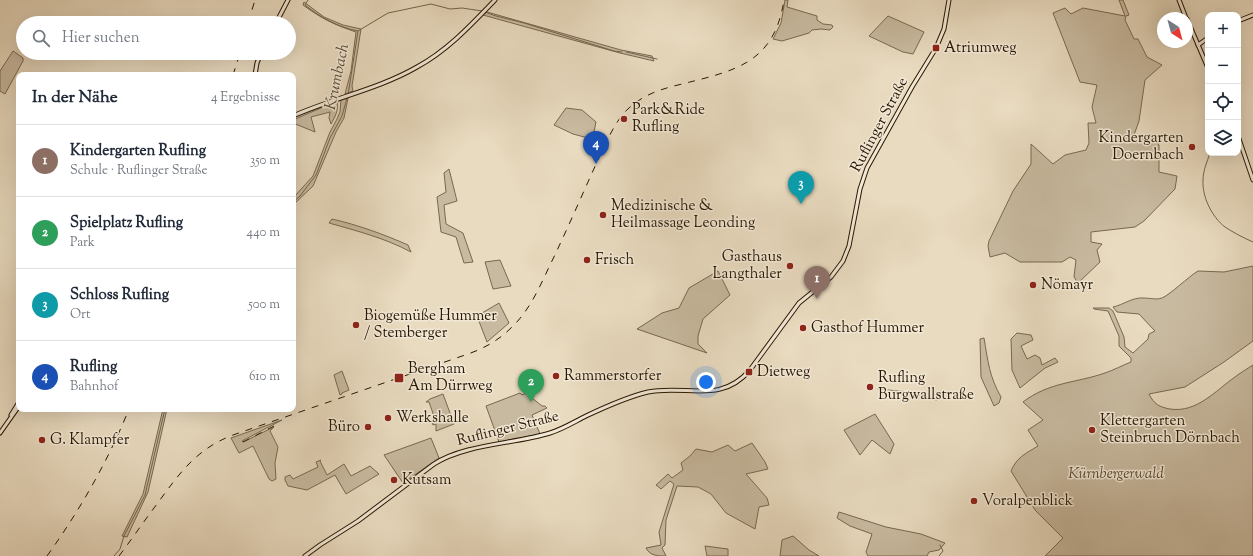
<!DOCTYPE html>
<html lang="de">
<meta charset="utf-8">
<style>
:root{--surface:#fff;--page:#f6f6f7;--text:#1f2937;--muted:#747a83;--line:#e0e1e3;--accent:#db2777}
body{margin:0;font-family:"Sorts Mill Goudy",serif;background:var(--page);color:var(--text)}
.controls{position:absolute;right:12px;top:12px;display:grid;overflow:hidden;border-radius:8px;box-shadow:0 4px 16px #0002}
.controls button{width:36px;height:36px;display:grid;place-items:center;padding:0;border:0;border-bottom:1px solid var(--line);background:var(--surface);color:var(--text);font:20px sans-serif}
.compass{position:absolute;left:1157px;top:12px;width:36px;height:36px;border-radius:50%;background:var(--surface);box-shadow:0 4px 16px #0002;rotate:144deg}
.you{position:absolute;left:706px;top:382px;width:14px;height:14px;margin:-10px;border:3px solid #fff;border-radius:50%;background:#1a73e8;box-shadow:0 0 0 6px #1a73e833}
.badge{display:grid;place-items:center;width:26px;height:26px;border-radius:50%;background:var(--accent);color:#fff;font-size:13px;font-weight:700}
.pin{position:absolute;translate:-50% -33px;filter:drop-shadow(0 1px 2px #0008)}
.pin::after{content:'';position:absolute;top:21px;width:14px;height:12px;background:inherit;clip-path:polygon(0 0,100% 0,50% 100%)}
.list{margin:0;padding:0;list-style:none}
h2{display:flex;justify-content:space-between;align-items:center;height:52px;margin:0;padding:0 16px;font-size:17px}
h2 small{font-size:13px;font-weight:400;color:var(--muted)}
.list li{display:grid;grid-template-columns:26px 1fr auto;gap:12px;align-items:center;box-sizing:border-box;height:72px;padding:0 16px;border-top:1px solid var(--line)}
.list b{display:block;font-size:15px;white-space:nowrap}
.list p{margin:0;font-size:13px;white-space:nowrap;color:var(--muted)}
.list em{font-size:13px;font-style:normal;color:var(--muted)}
.icon{flex:none;width:22px;height:22px;fill:none;stroke:currentColor;stroke-width:2;stroke-linecap:round;stroke-linejoin:round}
.map{position:relative;flex:none;width:1253px;height:556px;overflow:hidden}
.search{position:absolute;background:var(--surface);box-shadow:0 4px 16px #0002;left:16px;top:16px;width:280px;height:44px;display:flex;align-items:center;gap:10px;box-sizing:border-box;padding:0 14px;border-radius:22px;color:var(--muted);font-size:15px}
.panel{position:absolute;background:var(--surface);box-shadow:0 4px 16px #0002;left:16px;top:72px;width:280px;height:340px;border-radius:8px}
.map>svg:first-child{display:block}
</style>
<div class="map">
<svg width="1253" height="556" viewBox="0 0 1253 556">
<rect width="100%" height="100%" fill="#e9dbc0"/>
<filter id="stains"><feTurbulence type="fractalNoise" baseFrequency=".005" numOctaves="4"/><feColorMatrix values="0 0 0 0 .2 0 0 0 0 .09 0 0 0 0 .02 0 0 0 .5 -.17"/></filter>
<radialGradient id="worn" r=".72"><stop offset=".6" stop-color="#630" stop-opacity="0"/><stop offset="1" stop-color="#630" stop-opacity=".3"/></radialGradient>
<g fill="#c8baa0" stroke="#786850">
<path d="M785 0H788L787 7 817 16V20L823 24 832 25 833 27 830 30 821 29 812 30 809 33 782 41 773 39 781 23Z"/>
<path d="M1119 0H1123L1129 15 1126 16 1125 20 1134 39H1138L1147 57 1162 65 1145 80 1139 121 1134 135 1155 140 1159 145V172L1177 176 1175 189 1144 221 1135 227 1091 232V242L1102 244 1097 250 1100 262 1078 283 1074 277 1076 260 1070 257 1062 262H1020L1005 253 990 257 988 246 989 241 1013 191 1031 164V144L1053 164 1065 155 1086 150 1089 143 1088 123H1096L1092 107 1097 85 1080 82 1053 13 1065 8 1071 14 1083 8 1125 16Z"/>
<path d="M304 2 324 17 343 25 361 29 352 86 353 91 345 94 351 71 356 32C335 25 322 19 303 5Z"/>
<path d="M487 12 621 50 652 56 654 61 620 53 483 15Z"/>
<path d="M888 16 924 32 913 54 903 52 869 36Z"/>
<path d="M13 51 23 58V61L5 94 0 91V71Z"/>
<path d="M348 98 344 118 336 132 313 186 293 205V198L313 176 330 132 337 119 340 112 341 100Z"/>
<path d="M337 101C339 110 335 117 331 124L329 118 330 112 311 117 315 132 293 123V120Z"/>
<path d="M566 108 582 110 596 122 594 132 588 138 573 134 554 125Z"/>
<path d="M449 169 457 201 444 205 446 224 463 233 473 262 464 263 456 237 441 232 437 197 446 192 444 173Z"/>
<path d="M332 219C358 225 383 234 408 245L411 252C385 238 357 231 329 223Z"/>
<path d="M500 260 511 286 493 289 485 262Z"/>
<path d="M1253 266V341L1224 362 1185 387 1149 394C1154 404 1159 407 1170 409 1197 413 1215 391 1235 377 1240 373 1247 369 1253 365V556H1045L1063 538 1035 510 1011 471C1017 457 1025 454 1038 446L1028 430 1043 420 1023 402C1049 382 1076 383 1105 373 1114 370 1123 365 1131 362V358L1119 346V336L1108 311 1094 309 1093 308H1109L1113 311 1124 337 1125 347 1133 353 1148 339 1149 334 1155 331 1139 314 1117 312 1113 307C1123 305 1133 297 1143 298 1150 298 1156 300 1162 298 1171 294 1188 277 1198 271L1224 272Z"/>
<path d="M718 271 730 295 703 319 698 336V344L707 353 637 329 662 313 679 308 689 288Z"/>
<path d="M499 303 509 323 487 342 477 316Z"/>
<path d="M1017 333 1031 335 1033 340 1021 346 1027 359 1035 355 1040 358 1042 365 1055 358 1058 362 1045 368 1020 388 1012 370 1011 339Z"/>
<path d="M984 338C988 361 989 376 1001 397L999 403 994 406 981 377 980 339Z"/>
<path d="M342 371 349 390 342 393V394L340 395 334 375Z"/>
<path d="M520 393 522 395 526 393 531 395 532 398 542 406H545L547 408 532 415 540 434 499 442 486 406Z"/>
<path d="M443 394 454 424 436 431V424L433 425 432 423 436 422 429 402H426L430 399Z"/>
<path d="M163 409H167L148 492 127 537 122 536 143 494Z"/>
<path d="M875 414 894 444 890 454 872 440 860 455 844 430Z"/>
<path d="M282 420 242 441 243 442 274 427 270 431 278 447 275 463 276 479 272 481 269 479 253 446 239 453 231 438Z"/>
<path d="M431 438 439 458 403 483 384 455Z"/>
<path d="M752 443 765 462 768 469 746 474 767 498 769 505 759 507 755 529 726 513 711 494 698 487 677 486 666 520 665 545 662 548 666 556C658 556 650 556 646 548L661 545 659 532 674 484 670 481 661 489 656 485 668 474 672 478 683 470 681 463 690 456 696 449 712 452 728 445 735 451Z"/>
<path d="M321 460 320 461 327 475 344 464 351 476 370 466 379 474 346 494 335 475 307 490 288 486 285 480V477L290 475 293 479 318 467 316 462Z"/>
<path d="M839 512 886 527 921 534 945 543 939 550 929 552 927 556H868L866 552 872 534 850 526 837 518Z"/>
<path d="M793 536 809 550 819 556H780L782 540Z"/>
<path d="M705 546 728 549V556H707Z"/>
</g>
<g fill="none" stroke-linecap="round" stroke-linejoin="round">
<g stroke="#74644d" stroke-width="1">
<path d="M308 0 305 5C321 18 338 27 358 31L348 95"/>
<path d="M358 31 388 13 431 4 450 9 462 8 482 11 496 16 524 23 614 51 622 52"/>
<path d="M626 52 657 59"/>
<path d="M1210 153C1207 162 1203 171 1203 180 1202 197 1212 217 1225 227 1234 233 1244 238 1253 242"/>
<path d="M293 202 300 196 316 175 330 138 342 116 347 98"/>
<path d="M878 389 908 392 936 400"/>
<path d="M114 556 120 549 124 536 145 495 165 409"/>
<path d="M939 556 943 551 940 545"/>
</g>
<defs>
<g id="secondary">
<path d="M1179 0 1186 18"/>
<path d="M1187 19 1208 68"/>
<path d="M1238 21 1253 15"/>
<path d="M276 23 288 0"/>
<path d="M1198 45 1208 38"/>
<path d="M255 75 257 63 261 53"/>
<path d="M293 116C333 98 379 89 417 67 448 50 471 25 495 0"/>
<path d="M1238 136 1253 180"/>
<path d="M11 415 19 402"/>
<path d="M0 433 19 406"/>
<path d="M305 556 320 545 358 521 434 464C465 444 514 444 550 433 563 429 574 422 586 416 605 407 627 397 648 392 686 384 720 405 750 370L799 303 831 277 843 261 849 246 860 189 867 168 912 87 936 48 944 29 949 0"/>
</g>
</defs>
<use href="#secondary" stroke="#281601" stroke-width="5"/>
<use href="#secondary" stroke="#f1e8d6" stroke-width="3"/>
<g stroke="#281601" stroke-width="1" stroke-dasharray="7 7" stroke-linecap="butt">
<path d="M248 23 255 0"/>
<path d="M233 75 240 53"/>
<path d="M243 442 274 426"/>
<path d="M47 556C80 510 108 461 129 409"/>
<path d="M119 556C132 539 144 521 157 504 179 474 196 449 233 435L468 354C485 348 499 340 512 327 530 310 540 286 551 263 567 230 582 195 597 162 605 145 612 128 623 114 638 97 657 90 678 85 733 71 774 65 784 0"/>
</g>
</g>
<g fill="#8f2418" stroke="#f1e8d6" stroke-width="1.5">
<rect x="932" y="44" width="8" height="8" rx="2"/>
<circle cx="624" cy="119" r="4"/>
<circle cx="1192" cy="147" r="4"/>
<circle cx="603" cy="215" r="4"/>
<circle cx="587" cy="260" r="4"/>
<circle cx="790" cy="266" r="4"/>
<circle cx="1033" cy="285" r="4"/>
<circle cx="356" cy="325" r="4"/>
<circle cx="803" cy="328" r="4"/>
<rect x="745" y="368" width="8" height="8" rx="2"/>
<circle cx="556" cy="376" r="4"/>
<rect x="394" y="373" width="10" height="10" rx="2"/>
<circle cx="870" cy="387" r="4"/>
<circle cx="388" cy="418" r="4"/>
<circle cx="368" cy="427" r="4"/>
<circle cx="1092" cy="430" r="4"/>
<circle cx="42" cy="440" r="4"/>
<circle cx="394" cy="480" r="4"/>
<circle cx="974" cy="501" r="4"/>
</g>
<g text-anchor="middle" dominant-baseline="central" stroke-width="3" stroke-linejoin="round" paint-order="stroke">
<g font-size="15" fill="#281601" stroke="#f1e8d6" text-anchor="start">
<text x="944" y="48">Atriumweg</text>
<text x="632" y="110">Park&amp;Ride<tspan x="632" dy="17">Rufling</tspan></text>
<text x="1184" y="138" text-anchor="end">Kindergarten<tspan x="1184" dy="17">Doernbach</tspan></text>
<text x="611" y="206">Medizinische &amp;<tspan x="611" dy="17">Heilmassage Leonding</tspan></text>
<text x="782" y="257" text-anchor="end">Gasthaus<tspan x="782" dy="17">Langthaler</tspan></text>
<text x="595" y="260">Frisch</text>
<text x="1041" y="285">Nömayr</text>
<text x="364" y="316">Biogemüße Hummer<tspan x="364" dy="17">/ Stemberger</tspan></text>
<text x="811" y="328">Gasthof Hummer</text>
<text x="408" y="369">Bergham<tspan x="408" dy="17">Am Dürrweg</tspan></text>
<text x="757" y="372">Dietweg</text>
<text x="564" y="376">Rammerstorfer</text>
<text x="878" y="378">Rufling<tspan x="878" dy="17">Burgwallstraße</tspan></text>
<text x="396" y="418">Werkshalle</text>
<text x="1100" y="421">Klettergarten<tspan x="1100" dy="17">Steinbruch Dörnbach</tspan></text>
<text x="360" y="427" text-anchor="end">Büro</text>
<text x="50" y="440">G. Klampfer</text>
<text x="402" y="480">Kutsam</text>
<text x="982" y="501">Voralpenblick</text>
</g>
<g font-size="15" fill="#281601" stroke="#f1e8d6">
<text transform="translate(880 125) rotate(-62)">Ruflinger Straße</text>
<text transform="translate(508 429) rotate(-14)">Ruflinger Straße</text>
</g>
<g font-size="15" font-style="italic" fill="#584731" stroke="#f1e8d6">
<text x="1116" y="474">Kürnbergerwald</text>
</g>
<g font-size="16" font-style="italic" fill="#5b4a33" stroke="#f1e8d6">
<text transform="translate(338 77) rotate(-78)">Krumbach</text>
</g>
</g>
<rect width="100%" height="100%" filter="url(#stains)"/>
<rect width="100%" height="100%" fill="url(#worn)"/>
</svg>
<div class="controls">
<button>+</button>
<button>−</button>
<button><svg class="icon" aria-label="locate" viewBox="0 0 24 24"><circle cx="12" cy="12" r="6"/><path d="M12 2v4M12 18v4M2 12h4M18 12h4"/></svg></button>
<button><svg class="icon" aria-label="layers" viewBox="0 0 24 24"><path d="M12 4l9 5-9 5-9-5zM3 14l9 5 9-5"/></svg></button>
</div>
<svg class="compass" viewBox="-18 -18 36 36"><path d="M0-13l5 13h-10z" fill="#e53935"/><path d="M0 13l5-13h-10z" fill="#747a83"/></svg>
<div class="you"></div>
<div class="pin badge" style="left:817px;top:299px;background:#8d6e63">1</div>
<div class="pin badge" style="left:531px;top:402px;background:#2e9e5b">2</div>
<div class="pin badge" style="left:801px;top:204px;background:#0f9aa8">3</div>
<div class="pin badge" style="left:596px;top:164px;background:#1a4fb4">4</div>
<div class="search"><svg class="icon" aria-label="search" viewBox="0 0 24 24"><circle cx="10" cy="10" r="6"/><path d="M15 15l6 6"/></svg>Hier suchen</div>
<section class="panel">
<h2>In der Nähe<small>4 Ergebnisse</small></h2>
<ul class="list">
<li><span class="badge" style="background:#8d6e63">1</span><div><b>Kindergarten Rufling</b><p>Schule · Ruflinger Straße</p></div><em>350 m</em></li>
<li><span class="badge" style="background:#2e9e5b">2</span><div><b>Spielplatz Rufling</b><p>Park</p></div><em>440 m</em></li>
<li><span class="badge" style="background:#0f9aa8">3</span><div><b>Schloss Rufling</b><p>Ort</p></div><em>500 m</em></li>
<li><span class="badge" style="background:#1a4fb4">4</span><div><b>Rufling</b><p>Bahnhof</p></div><em>610 m</em></li>
</ul>
</section>
</div>
